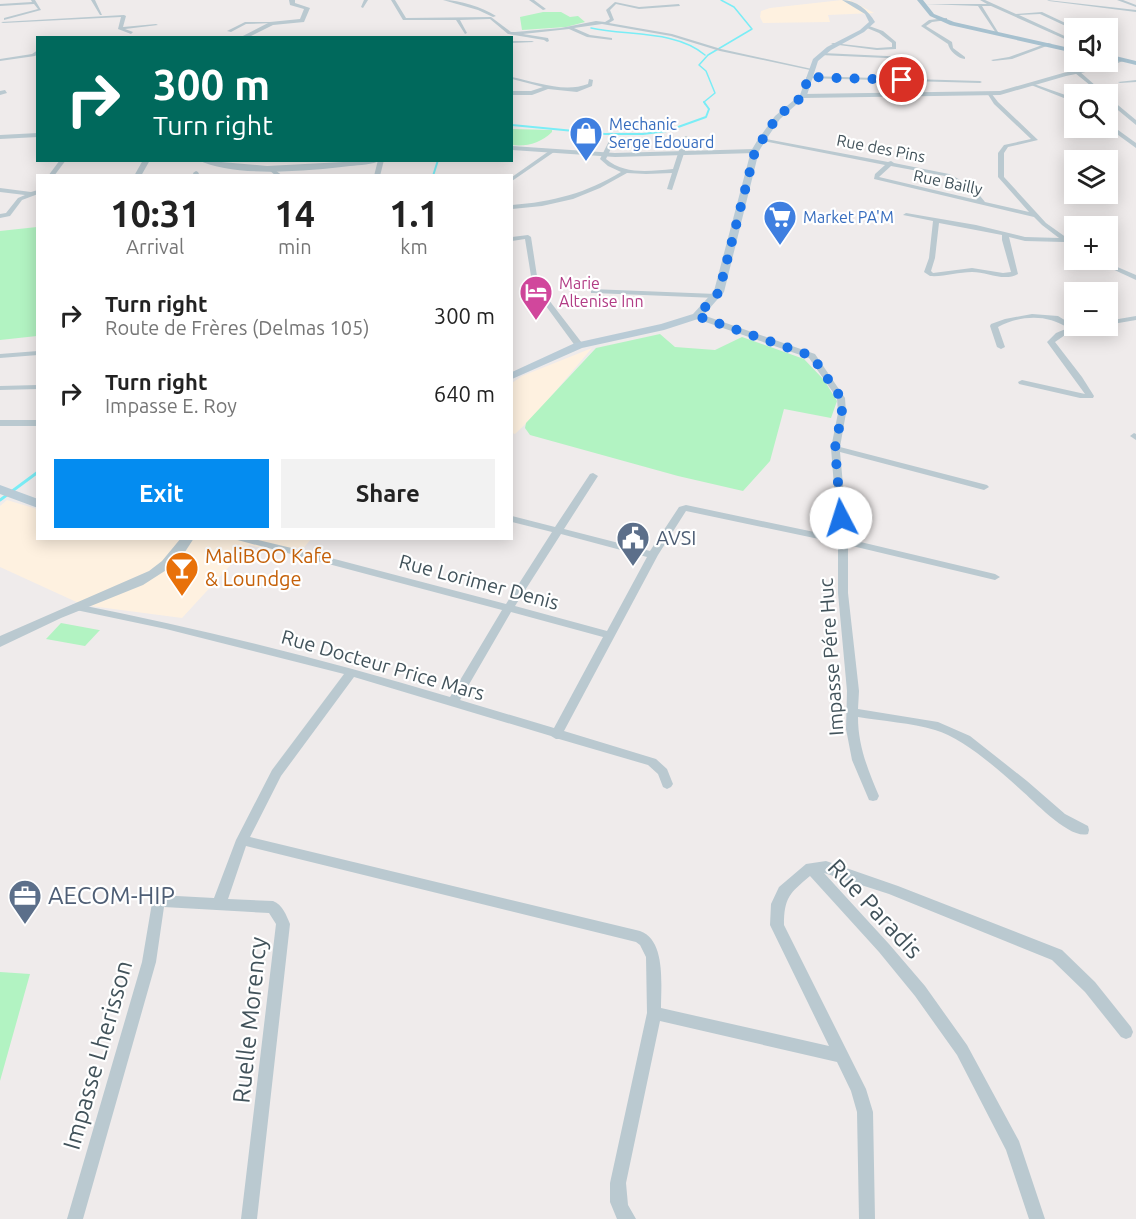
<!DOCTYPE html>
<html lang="en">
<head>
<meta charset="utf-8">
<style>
	:root { --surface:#fff; --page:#f2f2f2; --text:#222; --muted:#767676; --accent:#048cf0 }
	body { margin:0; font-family:Ubuntu,sans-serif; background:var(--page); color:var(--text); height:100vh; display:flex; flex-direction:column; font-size:22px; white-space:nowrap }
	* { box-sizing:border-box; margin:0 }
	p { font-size:20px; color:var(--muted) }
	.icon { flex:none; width:33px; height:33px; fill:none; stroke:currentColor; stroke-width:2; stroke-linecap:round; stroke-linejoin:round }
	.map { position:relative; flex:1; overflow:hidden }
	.drawer { position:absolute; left:36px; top:174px; width:477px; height:366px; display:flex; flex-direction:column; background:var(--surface); border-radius:0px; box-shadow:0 3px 15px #0003 }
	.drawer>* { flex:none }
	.top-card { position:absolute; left:36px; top:36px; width:477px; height:126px; border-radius:0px; box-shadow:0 3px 15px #0003; background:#00695c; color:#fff; overflow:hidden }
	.controls { position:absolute; left:1064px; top:18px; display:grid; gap:12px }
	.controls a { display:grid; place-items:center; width:54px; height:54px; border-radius:0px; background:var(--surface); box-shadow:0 3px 15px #0003; font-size:30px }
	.pin { position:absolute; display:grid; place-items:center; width:51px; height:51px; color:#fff; margin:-26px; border:3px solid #fff; border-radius:50%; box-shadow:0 2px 6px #0007 }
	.me { position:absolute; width:66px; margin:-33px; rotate:355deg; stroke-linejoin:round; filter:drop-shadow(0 0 4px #0008) }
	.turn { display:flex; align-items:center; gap:21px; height:126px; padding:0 18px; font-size:27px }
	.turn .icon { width:78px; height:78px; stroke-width:2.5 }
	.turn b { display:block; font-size:42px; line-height:51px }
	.eta { display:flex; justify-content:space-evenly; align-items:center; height:102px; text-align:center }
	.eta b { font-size:36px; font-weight:700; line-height:42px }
	.action { display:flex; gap:12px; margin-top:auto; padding:12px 18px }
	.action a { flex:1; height:69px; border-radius:0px; background:var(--accent); color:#fff; font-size:24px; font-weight:700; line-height:69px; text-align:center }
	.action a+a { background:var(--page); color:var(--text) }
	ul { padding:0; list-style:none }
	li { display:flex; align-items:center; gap:18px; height:78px; padding:0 18px }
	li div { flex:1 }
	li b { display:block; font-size:22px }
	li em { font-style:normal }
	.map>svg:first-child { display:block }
	.commercial { fill:#fef1e0 }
	.green { fill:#b2f3c2 }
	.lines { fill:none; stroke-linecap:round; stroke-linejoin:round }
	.stream-far2 { stroke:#7aedf6; stroke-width:1.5 }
	.stream-far1 { stroke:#7aedf6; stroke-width:2 }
	.stream { stroke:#7aedf6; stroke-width:3 }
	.minor { fill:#bac9d0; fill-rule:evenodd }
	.tertiary { fill:#bac9d0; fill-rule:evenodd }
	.secondary { fill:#b9cbd6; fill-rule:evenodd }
	.primary { fill:#a7c1cf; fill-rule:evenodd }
	.route { stroke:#1a73e8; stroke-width:10; stroke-dasharray:0 18 }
	.labels { text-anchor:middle; stroke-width:4.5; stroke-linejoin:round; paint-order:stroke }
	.far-shop-label { font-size:16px; fill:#366cbe; stroke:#fff; text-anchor:start }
	.far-street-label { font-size:16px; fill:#42535b; stroke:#fff }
	.far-hotel-label { font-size:16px; fill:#b23c85; stroke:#fff; text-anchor:start }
	.service-label { font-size:20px; fill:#4e5e75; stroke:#fff; text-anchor:start }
	.food-label { font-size:20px; fill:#c56008; stroke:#fff; text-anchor:start }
	.street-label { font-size:20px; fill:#42535b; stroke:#fff }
	.near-service-label { font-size:24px; fill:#4e5e75; stroke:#fff; text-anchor:start }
	.near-street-label { font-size:24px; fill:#42535b; stroke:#fff }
</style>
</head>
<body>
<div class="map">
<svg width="1136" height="1219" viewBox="0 0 1136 1219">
	<rect width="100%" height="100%" fill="#efebeb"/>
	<path class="commercial" d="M842 0H850L874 13 828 15 830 22 763 23 760 17 761 11 770 8Z
		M592 348 536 414 515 434 512 433V383L522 376Z
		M7 500 37 509 38 538 311 539 297 556 249 545 182 618 83 605 0 567V506Z"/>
	<path class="green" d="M543 12H561L570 17 578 16 585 22 566 27 522 30 520 17Z
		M512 129 552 130V132C541 143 526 147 512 145Z
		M37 227V336L0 340V231Z
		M660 334 675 347 715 350 742 337 804 359 824 380 837 401 831 418 784 409 770 461 743 491 678 476 530 435 525 428 526 423 596 348Z
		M61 623 99 630H100L85 646 46 639Z
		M0 972 30 974 0 1081Z"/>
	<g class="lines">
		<path class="stream-far2" d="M591 28C627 36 676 30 705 55
			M705 104 704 102 715 93 706 71 699 65 708 55 752 29 734 7 721 0"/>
		<path class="stream-far1" d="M512 125 605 134H643L667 131 706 117 709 109 704 102
			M433 176 438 160"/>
		<path class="stream" d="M0 500 38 472"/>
		<path class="minor" d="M31 0H35L41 10 4 20V18L38 9 34 4 0 6V4L32 2Z
			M91 0H95L102 15H100Z
			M364 0H368L363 8 361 7Z
			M391 0H395L406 18 491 17 511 32H515L561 28 596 21 605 22 610 19 606 10 615 2 639 7 679 4 680 6 639 9 616 4 610 10 614 20 609 23 672 34 721 49 812 69 810 70 720 51 671 36 602 24 574 28 590 35 612 38V40L587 37 569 29 523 34 548 38 549 41 547 42 544 40 508 34 490 19 460 20 467 33 465 34 456 20H403Z
			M443 0C460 0 482 7 496 16L493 17 478 10Z
			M529 0H534L546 9 543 10Z
			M980 0H985L1016 14 1042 12 1076 28 1072 29 1040 14 1019 15 1069 38 1067 40 991 6H982L998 32 996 33 978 6 926 4H987Z
			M1047 0 1136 10V12L1049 1Z
			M1117 0H1123L1136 5V7Z
			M124 15 126 16 123 27 156 24 158 25 125 29 133 32 131 34 118 29 121 17 3 23 1 22Z
			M947 18V20L932 22 926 26 952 42 953 48 965 57V59C958 59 949 50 948 44L921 26 929 20Z
			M245 22H272L274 23 246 24 231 32 227 31Z
			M869 26 883 31 896 42V49L877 50 831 44 833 43 877 48 892 47V43L879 33 867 28Z
			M46 36 85 37 87 38H44Z
			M512 41H532L534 42 512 43Z
			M1048 43 1052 44 1012 59 993 61 991 60 1009 57Z
			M38 50V54L35 56 0 61V59L32 54Z
			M822 53 908 57 910 58 908 59 820 55Z
			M1075 71H1079L1105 94H1101L1075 73Z
			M808 76 980 81 982 82 980 83 806 78Z
			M512 77C536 82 564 93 588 84L589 79 593 80 592 86 577 92 548 89 532 95H512V91H531L543 87 512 79Z
			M1136 80V82L1120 83 1118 82Z
			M1031 83 1074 98V102L1031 85Z
			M5 90 7 93 0 95V91Z
			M987 93H991L998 102 1038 140 1008 147 1004 153V177L1046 223 1074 243V248L1064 242 1025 241 1009 237 1018 274C1004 282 987 272 972 272 958 272 944 277 930 276L924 272 929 258 933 221 903 215 906 213 976 225 1025 237 1059 238 1042 225 1034 217 874 179 875 174 885 165 758 140 761 138 888 162 891 161 894 163 949 174 972 186 985 202 1029 212 998 177V153L1004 145 1031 139 994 104ZM891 166 945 176 968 188 977 200 879 177ZM939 223 1002 235V240L1011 272 1003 273 972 268 933 273 931 271 935 258Z
			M1107 96 1136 120V125L1107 101Z
			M1107 122 1136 143V148L1107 127Z
			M38 133V137L0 139V135Z
			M686 136 689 138 672 190 667 189 672 173 646 174 627 173 600 188 573 199 542 206 512 209V205C552 202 587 193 621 172L608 166 600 159 610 139 615 140 606 159C625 175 650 171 673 169L683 138Z
			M549 151 554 152 512 181V177Z
			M60 160H66L54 176H48Z
			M378 160H384L380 176H374Z
			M271 167 283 176H276L268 169Z
			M196 171 198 172 200 176H194L193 173Z
			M0 188 31 192 38 190V194L22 200 10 216 0 218V214L6 213 18 198 25 195 0 192Z
			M528 235 531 237 537 276 542 291 582 343V347H576L535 291 531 276 525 239 512 241V237Z
			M1093 260H1101L1136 275V280Z
			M591 289 716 294 720 296 716 298 594 293H591Z
			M694 314H700L815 354 845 398 846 413 840 447 987 485 989 487 984 490 840 452 848 539 995 574 1000 577 995 580 848 545V593L859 691 858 709 938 722 970 736 1027 781 1065 814 1088 826 1089 830 1088 834C1070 840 1034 801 1021 790 999 770 963 738 935 730 911 723 883 721 858 717 858 746 868 770 879 796L877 800 873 801 869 800 852 760 846 729 847 691 838 593V543L686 511 658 555 564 731 656 759 667 769 673 784 671 787 667 789 663 787 658 774 648 765 559 739H556L551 736 354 677 281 776 250 837 640 931C666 940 661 985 661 1008L829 1046 770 925 771 904 779 887 806 864 826 861 898 886 1062 950 1095 982 1131 1027 1133 1032 1131 1037 1126 1039 1121 1037 1085 992 1052 960 889 894 824 873 889 944 925 986 967 1045 1019 1141 1045 1219H1029L1006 1150 957 1055 915 996 879 952 810 876C790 893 784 897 784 925L866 1089 873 1112 875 1219H859L857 1112 851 1091 837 1062 660 1021 626 1183 628 1205 636 1219H617L610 1202V1183L647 1013 646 957 640 945 636 942 246 846 228 899 273 901C283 905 286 915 290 924L257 1219H241L276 924 269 913 164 907 156 962 83 1219H67L142 962 153 897 158 895 214 898 236 840 272 770 344 674 166 629 76 610 71 607 72 605 76 604C202 629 327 660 450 697L502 610 230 538H250L304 551 506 604 552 532 512 522V516L555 527 590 474 593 473 598 476 564 529 650 551 679 507 686 505 838 537 831 448 838 413 837 398 809 358 694 318ZM561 534 647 557 607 631 515 606ZM511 612 603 637 554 728 460 700Z
			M1032 314 1058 316 1076 327 1099 326 1096 328 1068 333 1055 342 1082 377 1094 396 1093 398H1080L1019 384 1018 382 1022 380 1085 394 1047 342 1056 333 1068 328C1047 314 1021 315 998 327L1005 347 1001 349 997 347 990 326 991 324 1005 319Z
			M1136 316V320L1107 325V321Z
			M38 351V355L0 358V354Z
			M38 385V389L0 390V386Z
			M0 420H38V426H0Z
			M1134 433 1136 434V440L1130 436Z"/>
		<path class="tertiary" d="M289 0H295V3L310 8 304 22 273 25 247 38H239L270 22 300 19 304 9 290 5Z
			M1121 58 1123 61 1105 68 1066 76 1000 95 803 98 800 96 803 94 1000 91 1063 73 1102 65Z
			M512 146 615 153 755 149 759 151 755 153 615 157 512 150Z
			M143 160H150L141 176H134Z
			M198 160 267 166 381 160C372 165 360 165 350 166 308 171 235 178 198 160Z
			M181 538H194L183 555 171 567 143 585 61 618 0 647V636L149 571 162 561Z"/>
		<path class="secondary" d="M842 0C856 0 868 10 875 22L864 32 831 50 818 61 807 95 780 119 765 141 759 151 724 292 701 318 664 330 582 348 512 379V372L575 343 661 324 693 314 714 291 751 151 757 141 775 116 800 95 813 59 827 47 860 30 869 22 865 14Z
			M0 485 38 499V508L0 494Z"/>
		<path class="primary" d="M917 0H923L934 14 954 22 1074 49V53L950 25 930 16Z
			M1107 54 1136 61V65L1107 58Z"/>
	</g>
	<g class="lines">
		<path class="route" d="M841 518 835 448 842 413 841 398 812 356 697 316 719 292 755 151 777 117 803 96 808 77 902 80"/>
	</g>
	<defs>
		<symbol id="shop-pin" viewBox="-11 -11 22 30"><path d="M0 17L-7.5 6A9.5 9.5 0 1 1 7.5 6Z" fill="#3f7fe0" stroke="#fff"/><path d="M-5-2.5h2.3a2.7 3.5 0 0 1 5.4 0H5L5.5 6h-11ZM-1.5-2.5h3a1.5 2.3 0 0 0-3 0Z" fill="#fff"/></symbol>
		<symbol id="supermarket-pin" viewBox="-11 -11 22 30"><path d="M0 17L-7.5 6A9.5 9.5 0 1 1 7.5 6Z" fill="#3f7fe0" stroke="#fff"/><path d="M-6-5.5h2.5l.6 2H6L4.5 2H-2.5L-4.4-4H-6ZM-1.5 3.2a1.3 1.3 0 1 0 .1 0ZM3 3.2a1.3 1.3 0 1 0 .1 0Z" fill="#fff"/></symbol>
		<symbol id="hotel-pin" viewBox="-11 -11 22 30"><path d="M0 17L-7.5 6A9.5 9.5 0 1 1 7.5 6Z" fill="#d1479c" stroke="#fff"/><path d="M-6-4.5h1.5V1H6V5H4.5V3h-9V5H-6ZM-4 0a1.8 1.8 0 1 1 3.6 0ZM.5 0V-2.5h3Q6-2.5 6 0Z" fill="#fff"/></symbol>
		<symbol id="civic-pin" viewBox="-11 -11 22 30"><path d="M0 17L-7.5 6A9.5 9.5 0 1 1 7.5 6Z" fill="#5c6f8a" stroke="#fff"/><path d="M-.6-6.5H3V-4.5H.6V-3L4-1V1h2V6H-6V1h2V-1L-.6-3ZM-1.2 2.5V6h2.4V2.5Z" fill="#fff"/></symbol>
		<symbol id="bar-pin" viewBox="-11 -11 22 30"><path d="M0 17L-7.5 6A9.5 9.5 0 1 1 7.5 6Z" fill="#e8710a" stroke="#fff"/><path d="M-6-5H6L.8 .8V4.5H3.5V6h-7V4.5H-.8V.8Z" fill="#fff"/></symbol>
		<symbol id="office-pin" viewBox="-11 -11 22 30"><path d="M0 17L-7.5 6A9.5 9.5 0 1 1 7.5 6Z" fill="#5c6f8a" stroke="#fff"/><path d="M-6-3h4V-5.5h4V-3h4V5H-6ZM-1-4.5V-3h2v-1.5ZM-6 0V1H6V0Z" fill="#fff"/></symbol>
	</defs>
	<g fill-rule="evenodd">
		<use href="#shop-pin" x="567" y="114" width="38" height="52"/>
		<use href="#supermarket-pin" x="761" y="198" width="38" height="52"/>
		<use href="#hotel-pin" x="517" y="273" width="38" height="52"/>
		<use href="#civic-pin" x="614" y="519" width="38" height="52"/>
		<use href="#bar-pin" x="163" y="549" width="38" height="52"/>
		<use href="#office-pin" x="6" y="877" width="38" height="52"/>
	</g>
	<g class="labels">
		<g class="far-shop-label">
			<text x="609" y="130">Mechanic<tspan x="609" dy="18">Serge Edouard</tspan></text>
			<text x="803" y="223">Market PA'M</text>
		</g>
		<g class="far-street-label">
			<text transform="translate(881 148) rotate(11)" y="6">Rue des Pins</text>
			<text transform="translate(948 182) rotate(12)" y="6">Rue Bailly</text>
		</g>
		<g class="far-hotel-label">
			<text x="559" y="289">Marie<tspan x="559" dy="18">Altenise Inn</tspan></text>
		</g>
		<g class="service-label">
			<text x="656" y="545">AVSI</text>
		</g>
		<g class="food-label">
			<text x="205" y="563">MaliBOO Kafe<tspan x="205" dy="23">&amp; Loundge</tspan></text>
		</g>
		<g class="street-label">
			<text transform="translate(479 582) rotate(15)" y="7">Rue Lorimer Denis</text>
			<text transform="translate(831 657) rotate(-94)" y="7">Impasse Pére Huc</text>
			<text transform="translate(383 665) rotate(16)" y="7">Rue Docteur Price Mars</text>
		</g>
		<g class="near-service-label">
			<text x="48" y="904">AECOM-HIP</text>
		</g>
		<g class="near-street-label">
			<text transform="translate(875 909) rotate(47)" y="8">Rue Paradis</text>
			<text transform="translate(250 1020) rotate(-84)" y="8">Ruelle Morency</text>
			<text transform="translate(98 1055) rotate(-74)" y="8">Impasse Lherisson</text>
		</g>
	</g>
</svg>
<div class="controls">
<a><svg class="icon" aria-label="sound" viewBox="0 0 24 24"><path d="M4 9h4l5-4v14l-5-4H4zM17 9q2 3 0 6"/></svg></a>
<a><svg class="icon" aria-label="search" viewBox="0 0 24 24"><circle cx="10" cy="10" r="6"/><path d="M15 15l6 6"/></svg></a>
<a><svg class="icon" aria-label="layers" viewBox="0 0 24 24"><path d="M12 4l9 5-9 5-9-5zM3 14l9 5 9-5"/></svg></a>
<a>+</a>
<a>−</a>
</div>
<div class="pin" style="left:902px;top:80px;background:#d93025"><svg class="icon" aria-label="arrive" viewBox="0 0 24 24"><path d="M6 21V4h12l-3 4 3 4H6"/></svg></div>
<svg class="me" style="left:841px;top:518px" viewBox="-20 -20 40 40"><circle r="19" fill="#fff"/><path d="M0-13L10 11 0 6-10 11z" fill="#1a73e8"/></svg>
<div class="top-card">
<div class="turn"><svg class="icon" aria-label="right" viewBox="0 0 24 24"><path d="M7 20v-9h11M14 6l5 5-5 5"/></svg><div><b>300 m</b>Turn right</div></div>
</div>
<section class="drawer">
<div class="eta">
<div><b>10:31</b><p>Arrival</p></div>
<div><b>14</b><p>min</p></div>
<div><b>1.1</b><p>km</p></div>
</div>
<ul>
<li><svg class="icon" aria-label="right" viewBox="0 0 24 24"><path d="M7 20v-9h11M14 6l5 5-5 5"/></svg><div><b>Turn right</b><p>Route de Frères (Delmas 105)</p></div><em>300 m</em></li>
<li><svg class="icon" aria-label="right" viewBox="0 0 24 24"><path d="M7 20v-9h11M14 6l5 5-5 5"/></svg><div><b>Turn right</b><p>Impasse E. Roy</p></div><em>640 m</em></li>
</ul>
<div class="action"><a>Exit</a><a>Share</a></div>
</section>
</div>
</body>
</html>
